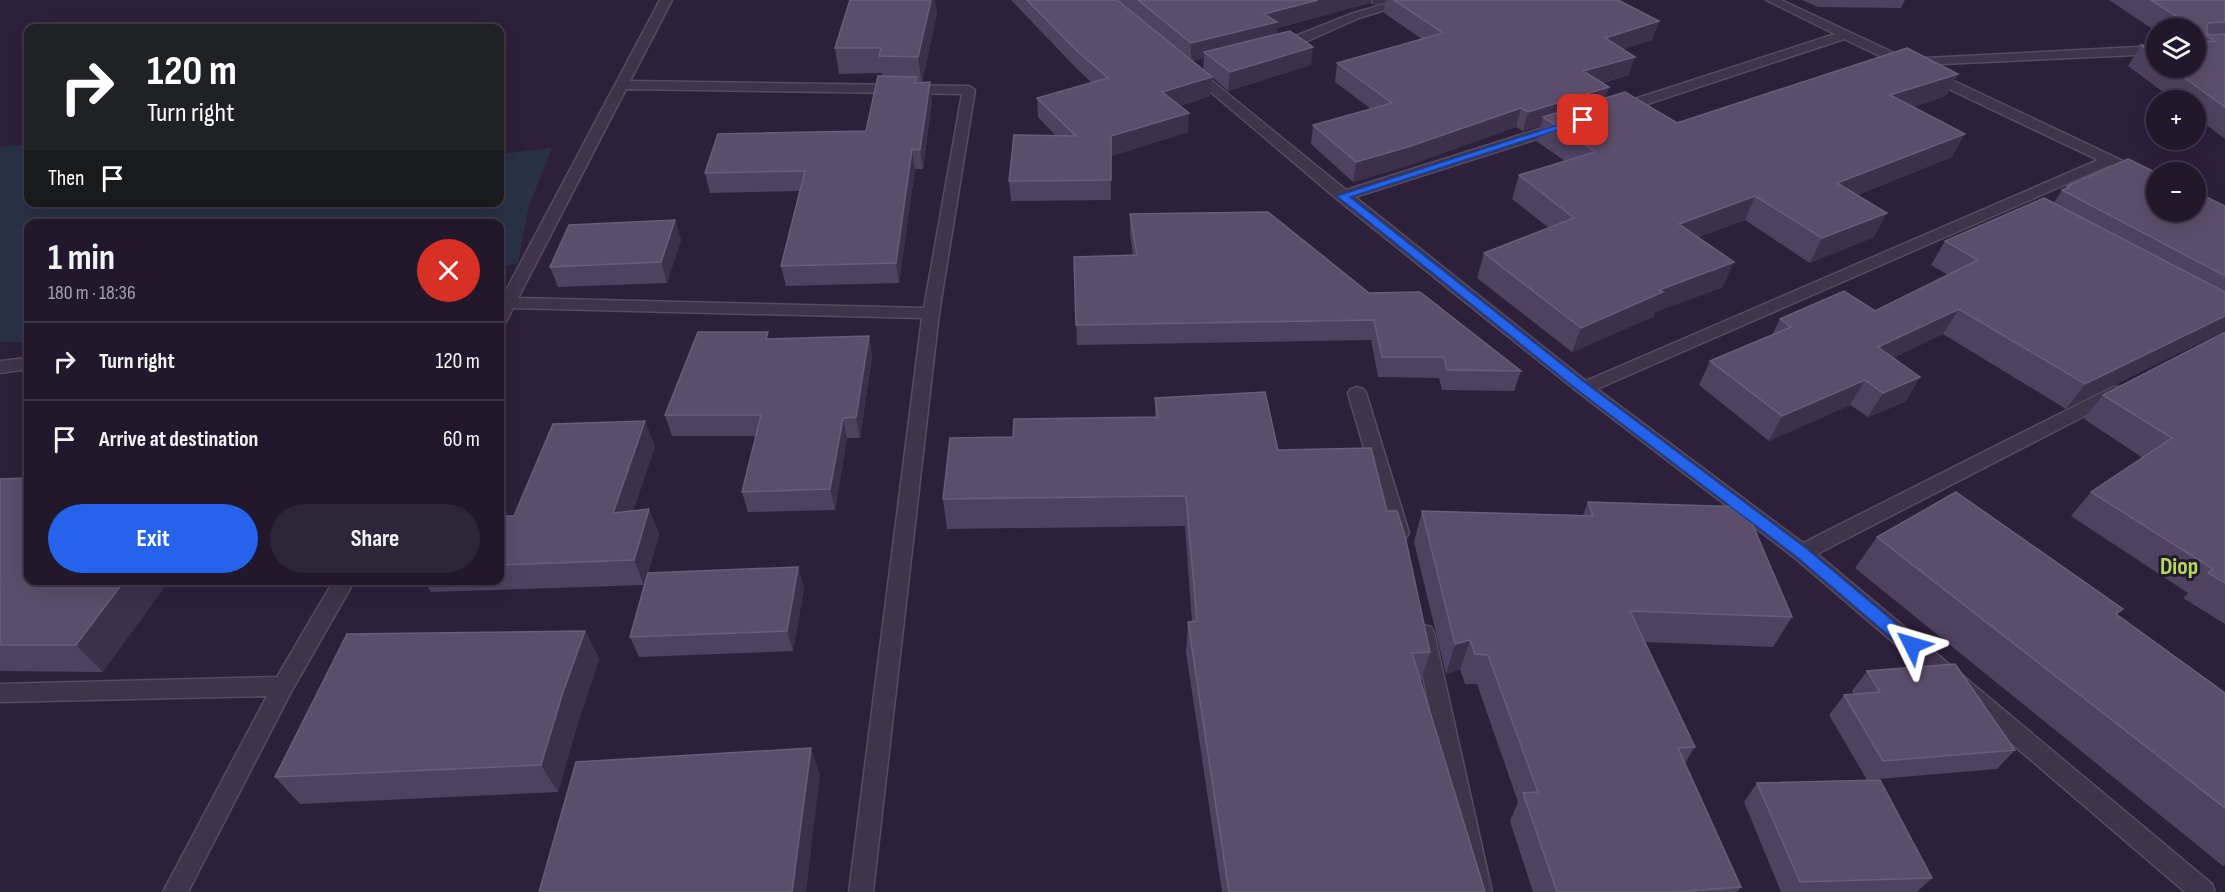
<!DOCTYPE html>
<html lang="en">
<head>
<meta charset="utf-8">
<style>
	:root { --surface:#21182c; --page:#2d2538; --text:#f1f3f6; --muted:#a2a0a9; --line:#3e3748; --accent:#2563eb }
	body { margin:0; font-family:"Sofia Sans Condensed",sans-serif; background:var(--page); color:var(--text); height:100vh; display:flex; flex-direction:column; font-size:22px; white-space:nowrap }
	* { box-sizing:border-box; margin:0 }
	p { font-size:20px; color:var(--muted) }
	.icon { flex:none; width:33px; height:33px; fill:none; stroke:currentColor; stroke-width:2; stroke-linecap:round; stroke-linejoin:round }
	.map { position:relative; flex:1; overflow:hidden }
	.sheet { position:absolute; left:24px; top:219px; width:480px; height:366px; display:flex; flex-direction:column; background:var(--surface); border-radius:12px; box-shadow:0 6px 24px #0002,0 0 0 2px var(--line) }
	.sheet>* { flex:none }
	.top-card { position:absolute; left:24px; top:24px; width:480px; height:183px; border-radius:12px; box-shadow:0 6px 24px #0002,0 0 0 2px var(--line); background:#202124; color:#fff; overflow:hidden }
	.controls { position:absolute; left:2146px; top:18px; display:grid; gap:12px }
	.controls a { display:grid; place-items:center; width:60px; height:60px; border-radius:50%; background:var(--surface); box-shadow:0 6px 24px #0002,0 0 0 2px var(--line); font-size:30px }
	.pin { position:absolute; display:grid; place-items:center; width:51px; height:51px; color:#fff; margin:-26px; border-radius:12px; box-shadow:0 3px 9px #0006 }
	.me { position:absolute; width:66px; margin:-33px; rotate:310deg; stroke-linejoin:round; filter:drop-shadow(0 0 4px #0008) }
	.turn { display:flex; align-items:center; gap:21px; height:126px; padding:0 24px; font-size:27px }
	.turn .icon { width:78px; height:78px; stroke-width:2.5 }
	.turn b { display:block; font-size:42px; line-height:51px }
	.then { display:flex; align-items:center; height:57px; padding:0 24px; background:#0003; gap:12px; font-size:22px }
	.round { display:grid; place-items:center; flex:none; width:63px; height:63px; border-radius:32px; background:var(--page) }
	.headline { display:flex; align-items:center; justify-content:space-between; height:102px; padding:0 24px }
	h1 { font-size:36px; font-weight:700; line-height:45px }
	.action { display:flex; gap:12px; margin-top:auto; padding:12px 24px }
	.action a { flex:1; height:69px; border-radius:36px; background:var(--accent); color:#fff; font-size:24px; font-weight:700; line-height:69px; text-align:center }
	.action a+a { background:var(--page); color:var(--text) }
	ul { padding:0; list-style:none }
	li { display:flex; align-items:center; gap:18px; height:78px; padding:0 24px; border-top:2px solid var(--line) }
	li div { flex:1 }
	li b { display:block; font-size:22px }
	li em { font-style:normal }
	.map>svg:first-child { display:block }
	.green { fill:#2a3147 }
	.lines { fill:none; stroke-linecap:round; stroke-linejoin:round }
	.minor-casing { stroke:#564c63; stroke-width:3 }
	.minor { fill:#3e344b; fill-rule:evenodd }
	.wall { fill:#4f4261; fill-rule:evenodd }
	.shaded-wall { fill:#3c304d }
	.building { fill:#5b4e6c; stroke:#6a5d7a; stroke-width:1.5 }
	.route { fill:#2563eb; stroke:#184099; stroke-width:1.5 }
	.labels { text-anchor:middle; stroke-width:6; stroke-linejoin:round; paint-order:stroke }
	.neighbourhood-label { font-size:24px; font-weight:bold; fill:#b3db57; stroke:#241930 }
</style>
</head>
<body>
<div class="map">
<svg width="2225" height="892" viewBox="0 0 2225 892">
	<rect width="100%" height="100%" fill="#2c203b"/>
	<path class="green" d="M28 144V202H500V154L552 148 529 206 518 263 500 267V224H28V342H0V147Z"/>
	<g class="lines">
		<defs>
			<path id="minor" d="M660 0H672L630 81 969 86 975 90 939 313 873 892H849L922 318 513 308 506 322 500 323V298H502ZM626 89 962 94 924 308 518 298Z
				M1398 0H1417L1359 18 1303 43 1279 49 1273 45 1351 14Z
				M1766 0H1781L1907 59 2157 46V54L1920 65 2157 177V186L2110 165 1597 389 1803 543 2113 387H2125L2128 391 2125 395 1817 554 2212 884 2215 892H2185L1795 558 1578 392 1449 289 1337 199 1186 71 1192 67 1196 68 1346 190 1555 124H1565L1567 127 1565 130 1355 197 1586 381 2098 160 1844 39 1623 112H1613L1611 109 1613 106 1835 34Z
				M28 358V369L0 373V361Z
				M1357 387 1363 389 1366 393 1409 533 1406 538 1399 540 1392 538 1389 533 1348 393 1351 389Z
				M334 580H355L291 692 188 892H163L267 696 0 702V684L277 677Z
				M1424 625 1431 627 1434 633 1492 892H1468L1414 633 1417 627Z"/>
		</defs>
		<use href="#minor" class="minor-casing"/>
		<use href="#minor" class="minor"/>
	</g>
	<path class="wall" d="M1011 0H1618L1659 21 1652 40 1623 49 1629 75 1602 83 1609 87 1605 98 1677 123 1958 74 1946 96 1913 107 1952 157 1857 195 1874 237 1810 263 1745 220 1698 237 1723 287 1655 312 1653 317 1572 352 1477 278 1484 253 1549 228 1512 199 1519 175 1565 161 1536 141 1541 126 1523 131 1516 127 1404 167 1353 182 1311 144 1313 125 1371 109 1335 82 1337 63 1422 39 1384 13 1385 2 1373 5 1370 3 1277 28 1276 34 1311 65 1228 91 1212 77 1210 96 1180 106 1188 132 1111 156V200L1011 201 1009 181 1056 136 1038 117 1037 98 1092 83 1076 68ZM1204 58 1203 70 1192 61 1201 59Z
		M1802 0H1905L1901 8 1818 7Z
		M2109 0H2225V139L2196 117V100H2174L2128 66 2141 45H2157V68H2196V28H2157V32Z
		M937 13 922 83 932 101 923 169H915L899 283 786 286 781 266 800 191 710 193 705 173 866 131 882 76V73L839 74 835 48Z
		M2067 186 2225 206V330L2066 409 1943 334 1893 358 1920 377 1905 402 1868 417 1850 405 1769 441 1699 385 1710 361 1772 335 1780 319 1875 311 1948 275 1931 265 1945 241 2054 203 2062 190 2065 189Z
		M1130 214 1369 293 1521 371 1514 391 1442 390 1439 378 1378 377 1371 340 1077 345 1074 257 1133 255 1130 234Z
		M675 220 681 240 667 283 558 287 550 267Z
		M2225 332V624L2183 598 2188 593 2071 516 2091 492 2143 458 2084 419 2103 395Z
		M869 336 872 357 860 438H847L835 510 748 512 742 492 756 436H672L665 415 770 339Z
		M1155 398 1278 450 1387 511 1430 652 1421 681H1420L1485 892H1222L1186 652 1188 622H1192L1185 526 947 529 943 499 1013 437 1155 417Z
		M655 446 633 511 649 509 659 534 648 573 798 567 804 588 793 651 639 657 630 637 644 585 431 592 423 580H500V516H514Z
		M0 479 103 672 0 671Z
		M1588 502 1792 617 1773 647 1645 642 1695 747 1685 763 1741 887 1737 892H1533L1510 821 1518 802 1477 684H1465L1460 669 1446 674 1414 542 1422 511 1583 515Z
		M1877 537 2118 615 2225 693V865L2223 866 1855 568Z
		M585 631 599 659 579 719 558 792 300 804 275 777Z
		M1867 671 2015 750 1997 769 1867 780 1829 715 1844 695 1854 694 1852 691Z
		M1757 783 1932 878 1917 892H1781L1744 802Z"/>
	<path class="shaded-wall" d="M931 0H935L937 13 922 83 918 57Z
		M1318 0H1371L1370 3 1277 28 1276 41 1204 52V58L1191 62V43L1264 14Z
		M1373 0H1386L1385 2 1373 5Z
		M1659 21 1652 40 1600 57 1605 38Z
		M1313 47 1311 65 1228 91 1230 72Z
		M1635 57 1629 75 1577 89 1583 71Z
		M1958 74 1946 96 1879 119 1890 95Z
		M1212 77 1210 96 1162 111V92Z
		M930 82 932 101 923 169 920 150Z
		M1609 87 1603 106 1543 117 1541 126 1523 131 1528 112Z
		M1521 108 1516 127 1404 167 1353 182 1356 162Z
		M1189 113 1188 132 1111 156V136Z
		M1965 134 1952 157 1825 207 1837 183Z
		M912 149 915 169 899 283 896 263Z
		M1755 196 1745 220 1669 248 1679 224Z
		M1887 213 1874 237 1810 263 1822 238Z
		M675 220 681 240 667 283 661 262Z
		M1734 262 1723 287 1655 312 1653 317 1572 352 1581 328 1659 290Z
		M1959 309 1943 334 1863 372 1878 347Z
		M2225 316V330L2066 409 2085 384Z
		M869 336 872 357 860 438 856 417Z
		M1920 377 1905 402 1868 417 1883 393Z
		M1865 380 1850 405 1769 441 1782 416Z
		M843 418 847 438 835 510 830 489Z
		M645 421 655 446 624 538 613 513Z
		M649 509 659 534 644 585 634 560Z
		M798 567 804 588 793 651 787 631Z
		M125 580H170L103 672 76 645Z
		M585 631 599 659 579 719 558 792 541 765 563 692Z
		M1470 640 1460 669 1446 674 1455 644Z
		M811 748 820 775 806 892H792Z"/>
	<path class="building" d="M850 0H931L918 57 879 56 881 48H835Z
		M1027 0H1117L1212 77 1162 92 1189 113 1111 136V180L1009 181 1014 135 1076 136 1037 98 1108 78 1076 50Z
		M1138 0H1318L1264 14 1277 22 1191 43Z
		M1394 0H1618L1659 21 1605 38 1635 57 1583 71 1609 87 1528 112 1521 108 1408 147 1356 162 1313 125 1392 103 1337 63 1443 33Z
		M2151 0H2225V22L2209 23 2207 25V33L2210 35 2225 34V107L2171 68H2196V42L2215 41Z
		M1290 31 1313 47 1230 72 1204 52Z
		M2141 45H2157V57Z
		M1907 48 1958 74 1890 95 1965 134 1837 183 1887 213 1822 238 1755 196 1679 224 1734 262 1659 290 1663 292 1581 328 1484 253 1574 218 1519 175 1595 152 1543 117 1625 92 1677 123Z
		M878 76 917 77 915 83 930 82 920 150 912 149 896 263 781 266 805 171 705 173 718 134 866 131Z
		M2128 159 2157 173V212H2196V192L2225 206V276L2062 190 2069 187 2067 186Z
		M2044 198 2225 292V316L2085 384 1959 309 1878 347 1920 377 1883 393 1865 380 1782 416 1710 361 1791 327 1780 319 1844 291 1875 311 1978 260 1945 241Z
		M1268 212 1369 293 1420 292 1521 371 1447 370 1444 357H1382L1374 320 1076 325 1074 257 1137 255 1130 214Z
		M675 220 661 262 550 267 569 225Z
		M698 332H768L766 339 869 336 856 417 843 418 830 489 742 492 761 415H665Z
		M2225 332V583L2208 573 2213 569 2091 492 2172 438 2103 395Z
		M1265 392 1278 450 1371 448 1387 511H1397L1405 536 1430 652 1412 653 1485 892H1229L1188 622 1197 621 1186 496 943 499 950 438 1013 437 1014 419 1158 417 1155 398Z
		M645 421 613 513 649 509 634 560 500 565V516H514L553 424Z
		M28 478V580H125L76 645H0V479Z
		M1956 492 2123 609 2116 614 2225 693V808L1877 537Z
		M1588 502 1745 507 1792 617 1630 611 1695 747 1678 748 1741 887 1677 892H1557L1523 793 1538 792 1488 655 1475 654 1470 640 1455 644 1422 511 1593 516Z
		M798 567 787 631 630 637 648 573Z
		M585 631 563 692 541 765 275 777 347 634Z
		M1955 664 2015 750 1883 761 1844 695 1880 692 1867 671Z
		M811 748 792 892H539L576 762Z
		M1880 780 1932 878 1800 882 1757 783Z"/>
	<path class="route" d="M1580 118 1588 120 1350 197 1588 385 1807 549 1917 641 1920 645 1917 650 1912 652 1906 650 1797 557 1579 391 1337 196Z"/>
	<g class="labels">
		<g class="neighbourhood-label">
			<text x="2179" y="574">Diop</text>
		</g>
	</g>
</svg>
<div class="controls">
<a><svg class="icon" aria-label="layers" viewBox="0 0 24 24"><path d="M12 4l9 5-9 5-9-5zM3 14l9 5 9-5"/></svg></a>
<a>+</a>
<a>−</a>
</div>
<div class="pin" style="left:1583px;top:120px;background:#d93025"><svg class="icon" aria-label="arrive" viewBox="0 0 24 24"><path d="M6 21V4h12l-3 4 3 4H6"/></svg></div>
<svg class="me" style="left:1912px;top:645px" viewBox="-20 -20 40 40"><path d="M0-17L14 15 0 8-14 15z" fill="#2563eb" stroke="#fff" stroke-width="4"/></svg>
<div class="top-card">
<div class="turn"><svg class="icon" aria-label="right" viewBox="0 0 24 24"><path d="M7 20v-9h11M14 6l5 5-5 5"/></svg><div><b>120 m</b>Turn right</div></div>
<div class="then">Then<svg class="icon" aria-label="arrive" viewBox="0 0 24 24"><path d="M6 21V4h12l-3 4 3 4H6"/></svg></div>
</div>
<section class="sheet">
<div class="headline"><div><h1>1 min</h1><p>180 m · 18:36</p></div><a class="round" style="background:#d93025;color:#fff"><svg class="icon" aria-label="close" viewBox="0 0 24 24"><path d="M6 6l12 12M18 6L6 18"/></svg></a></div>
<ul>
<li><svg class="icon" aria-label="right" viewBox="0 0 24 24"><path d="M7 20v-9h11M14 6l5 5-5 5"/></svg><div><b>Turn right</b></div><em>120 m</em></li>
<li><svg class="icon" aria-label="arrive" viewBox="0 0 24 24"><path d="M6 21V4h12l-3 4 3 4H6"/></svg><div><b>Arrive at destination</b></div><em>60 m</em></li>
</ul>
<div class="action"><a>Exit</a><a>Share</a></div>
</section>
</div>
</body>
</html>
